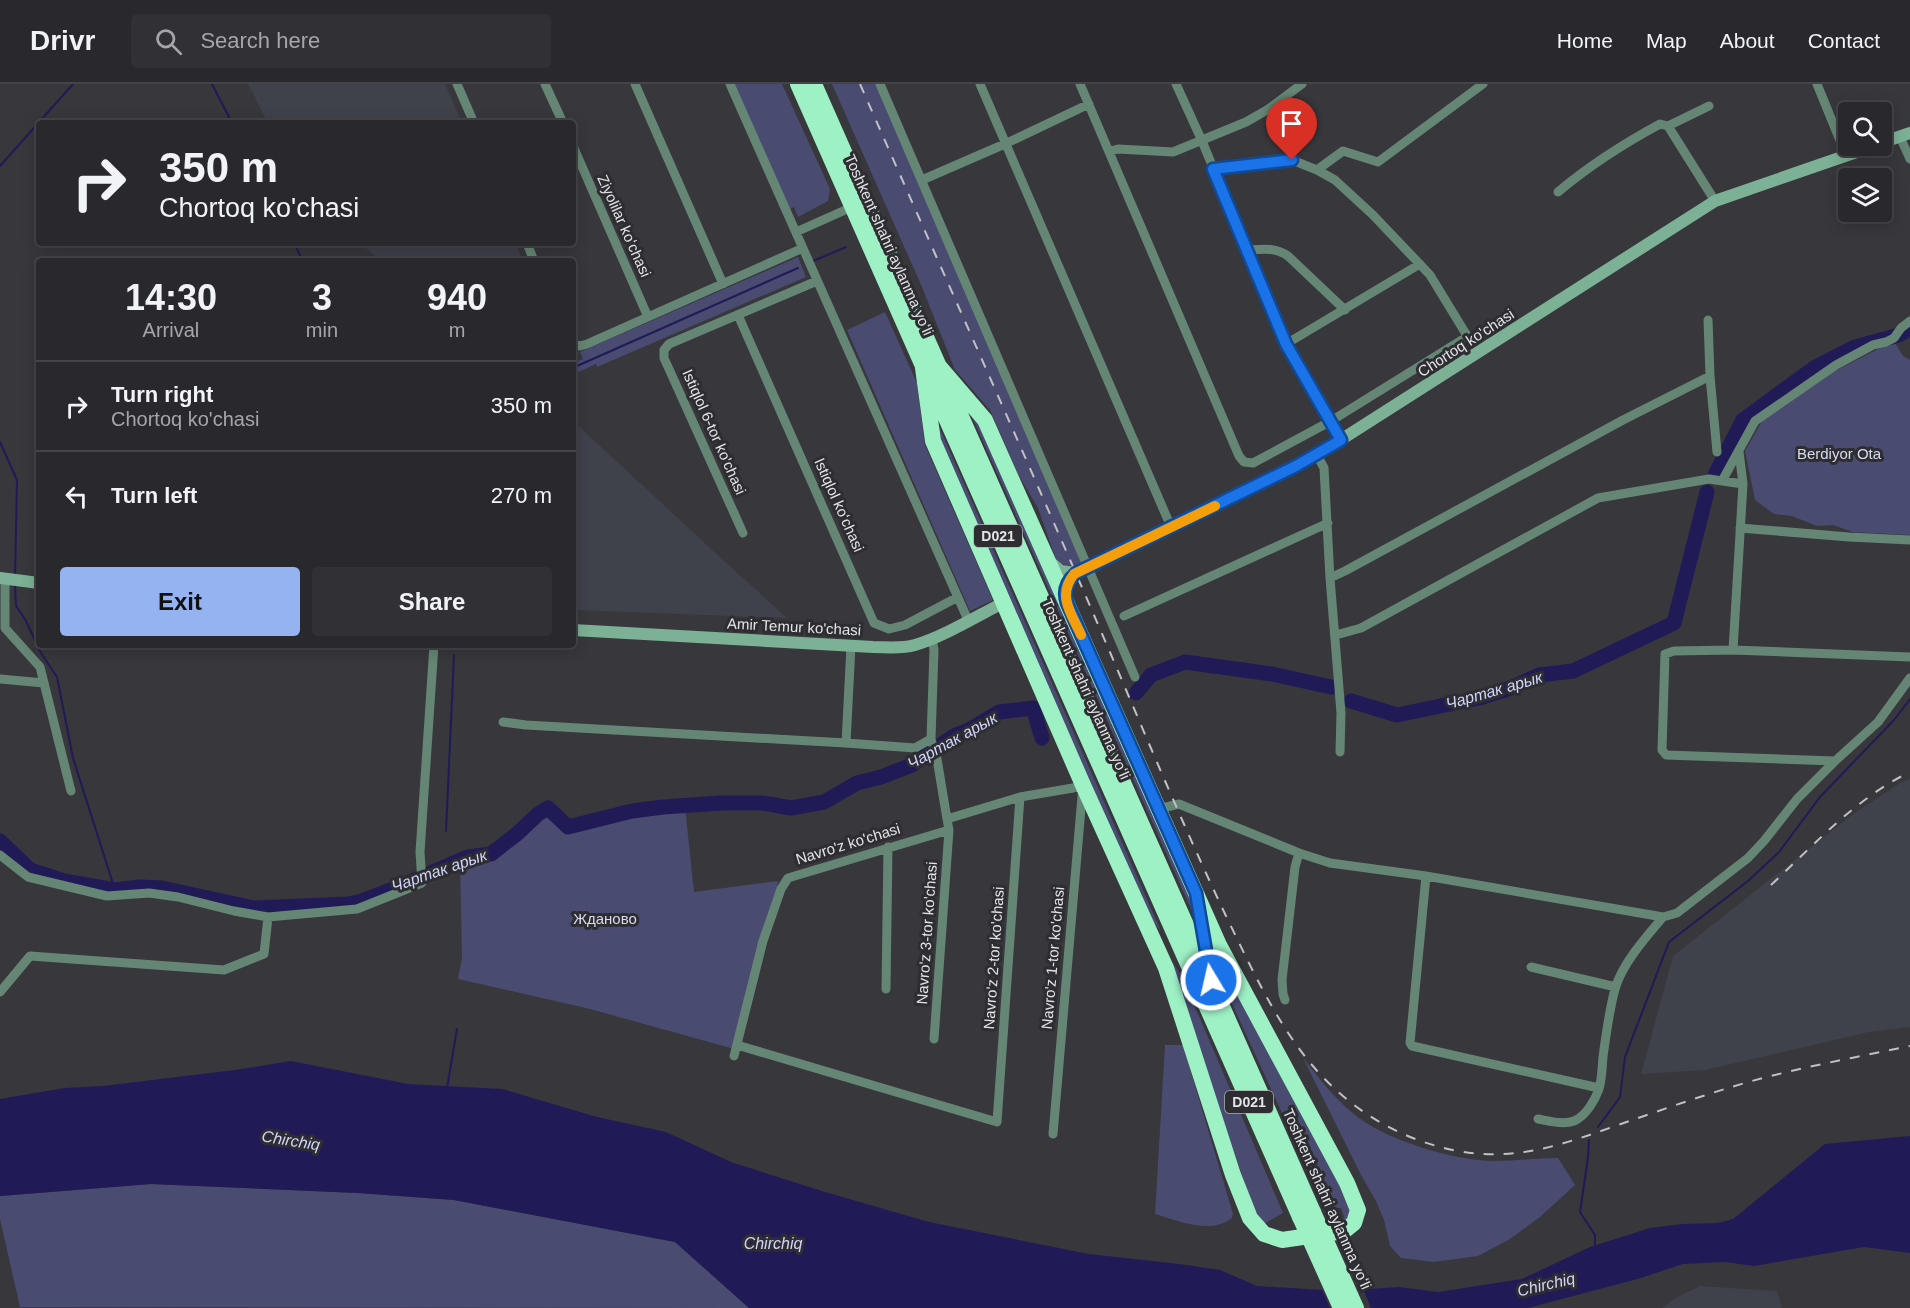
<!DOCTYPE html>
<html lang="en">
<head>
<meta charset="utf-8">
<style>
	:root { --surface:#29292d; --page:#313135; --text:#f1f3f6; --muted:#a5a6aa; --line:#454549; --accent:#95b2f1 }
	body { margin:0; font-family:Arial,sans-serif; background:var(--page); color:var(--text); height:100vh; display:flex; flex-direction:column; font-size:22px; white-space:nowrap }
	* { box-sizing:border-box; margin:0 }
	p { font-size:20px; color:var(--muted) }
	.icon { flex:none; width:33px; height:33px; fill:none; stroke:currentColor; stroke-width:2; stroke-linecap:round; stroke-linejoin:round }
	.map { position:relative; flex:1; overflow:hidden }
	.sheet { position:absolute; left:36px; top:174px; width:540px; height:390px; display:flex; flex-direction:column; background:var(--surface); border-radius:6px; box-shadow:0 3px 15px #0003,0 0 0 2px var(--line) }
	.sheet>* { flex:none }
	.top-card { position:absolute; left:36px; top:36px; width:540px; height:126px; border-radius:6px; box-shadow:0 3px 15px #0003,0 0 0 2px var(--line); background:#29292d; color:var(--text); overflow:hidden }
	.fabs { position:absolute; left:1838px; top:18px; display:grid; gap:12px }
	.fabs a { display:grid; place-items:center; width:54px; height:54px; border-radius:6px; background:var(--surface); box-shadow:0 3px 15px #0003,0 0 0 2px var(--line); font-size:30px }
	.pin { position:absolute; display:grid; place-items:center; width:51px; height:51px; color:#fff; margin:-62px -26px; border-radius:50% 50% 50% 0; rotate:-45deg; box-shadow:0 0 6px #0007 }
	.pin .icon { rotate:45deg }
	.me { position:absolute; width:66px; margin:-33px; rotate:351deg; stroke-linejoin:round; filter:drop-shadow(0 0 4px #0008) }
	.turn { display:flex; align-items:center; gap:21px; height:126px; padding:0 24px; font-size:27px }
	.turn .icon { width:78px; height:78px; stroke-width:2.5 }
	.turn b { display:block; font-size:42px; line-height:51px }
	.eta { display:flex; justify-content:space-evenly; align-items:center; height:102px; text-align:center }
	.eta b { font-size:36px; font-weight:600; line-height:42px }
	.primary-button { display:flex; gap:12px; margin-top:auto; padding:12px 24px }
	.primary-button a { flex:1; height:69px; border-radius:6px; background:var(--accent); color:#111; font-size:24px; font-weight:600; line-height:69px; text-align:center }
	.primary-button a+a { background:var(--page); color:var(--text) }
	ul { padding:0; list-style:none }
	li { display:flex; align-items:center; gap:18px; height:90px; padding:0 24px; border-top:2px solid var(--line) }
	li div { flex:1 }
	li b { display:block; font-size:22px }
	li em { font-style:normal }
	header { display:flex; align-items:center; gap:36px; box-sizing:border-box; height:84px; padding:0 30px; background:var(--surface); border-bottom:2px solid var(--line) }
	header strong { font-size:28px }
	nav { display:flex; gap:33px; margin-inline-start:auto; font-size:21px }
	.search { width:420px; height:54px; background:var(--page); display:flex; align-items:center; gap:15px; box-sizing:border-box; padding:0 21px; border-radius:6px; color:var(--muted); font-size:22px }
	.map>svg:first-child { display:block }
	.built { fill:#3f414b }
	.green { fill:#494b71 }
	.water { fill:#201b57 }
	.pier { fill:#37373c }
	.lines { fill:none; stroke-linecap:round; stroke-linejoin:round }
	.stream { stroke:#201b57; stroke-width:2 }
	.river { stroke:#201b57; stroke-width:15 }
	.street { stroke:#658674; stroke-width:9 }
	.secondary { stroke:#7cb195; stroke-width:12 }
	.highway { stroke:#9df1c5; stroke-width:16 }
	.rail { stroke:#c1c1c5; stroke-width:2; stroke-dasharray:10 10; stroke-linecap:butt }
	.highway-bridge { stroke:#9df1c5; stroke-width:16 }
	.route-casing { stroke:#114b97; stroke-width:15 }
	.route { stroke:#1a73e8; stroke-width:10 }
	.slow { stroke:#f59e0b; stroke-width:10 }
	.labels { text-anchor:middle; stroke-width:6; stroke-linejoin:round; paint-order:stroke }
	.shield { fill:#2d2d32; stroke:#adadb1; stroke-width:1.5 }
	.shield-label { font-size:14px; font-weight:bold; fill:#e4e4e7 }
	.street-label { font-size:15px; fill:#e4e4e7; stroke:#2d2d32 }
	.park-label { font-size:15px; fill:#d8daee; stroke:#2d2d32 }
	.water-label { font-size:16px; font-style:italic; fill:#d1d5fb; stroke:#2d2d32 }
</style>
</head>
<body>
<header>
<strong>Drivr</strong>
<div class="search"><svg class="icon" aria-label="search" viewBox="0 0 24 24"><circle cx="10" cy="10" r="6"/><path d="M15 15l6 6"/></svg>Search here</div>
<nav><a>Home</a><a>Map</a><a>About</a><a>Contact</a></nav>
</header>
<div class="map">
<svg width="1910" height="1224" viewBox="0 0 1910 1224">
	<rect width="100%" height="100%" fill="#37373c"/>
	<path class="built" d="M248 0H445L462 39H268Z
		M360 159H515L523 177H381Z
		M573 337 721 474 787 534 573 526Z
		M1910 695V943L1869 948 1706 986 1641 990 1673 872 1853 730 1900 699Z
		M1700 1202 1777 1207 1782 1224H1662L1677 1213Z"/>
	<path class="green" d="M734 0H782L830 105 828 117 798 133 794 123 790 125Z
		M832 0H876L919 97 1083 478C1071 483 1063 484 1055 473L1038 424 1019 392 990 326 955 286 922 203Z
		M798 173 806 193 597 283 596 280 574 290 573 279 583 275 580 268Z
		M885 228 917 299 925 361 993 516 970 527 847 246Z
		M1894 257 1903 272 1910 276V451L1853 448 1833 441 1817 442 1792 432 1774 430 1755 416 1745 367 1762 337 1835 287Z
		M968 324 983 339 1194 819 1195 834Z
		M938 340 1161 847 1147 831 938 355Z
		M685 723 694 808 778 797 777 807 734 965 590 925 458 895 462 874 460 782 476 776 496 775 543 731 550 730 568 748Z
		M1210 853 1352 1123 1351 1132 1339 1142 1344 1133 1341 1124 1326 1125 1212 876Z
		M1166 871 1181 890 1283 1129 1264 1140 1253 1123Z
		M1165 961H1183L1233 1130 1232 1134C1211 1151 1178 1137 1155 1130Z
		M1303 974C1320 995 1337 1018 1359 1034 1390 1057 1456 1077 1494 1077 1515 1077 1537 1074 1558 1074L1575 1101 1540 1133 1510 1155 1478 1172 1434 1178 1401 1174 1390 1162 1384 1136 1376 1117 1361 1091Z
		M151 1100 358 1109 454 1116 675 1158 749 1224 20 1223 0 1135V1112Z"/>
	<path class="water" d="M291 977 408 1000 502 1005 597 1033 666 1048 731 1078 825 1108 929 1138 1089 1170 1179 1180 1220 1186 1257 1202 1339 1207 1399 1203 1438 1208 1522 1195 1590 1163 1650 1144 1682 1140 1718 1139 1733 1135 1825 1060 1910 1052V1169L1864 1163 1754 1182 1725 1178 1683 1180 1641 1194 1528 1224H749L675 1158 454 1116 358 1109 151 1100 0 1112V1015L65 1004 103 1002 235 986Z"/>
	<path class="pier" d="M1362 1202 1371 1224H1330L1321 1203Z"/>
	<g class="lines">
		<path class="stream" d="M212 0 232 39
			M0 82 73 0
			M294 159 303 177
			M813 177 846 163
			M577 282 798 184
			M0 358 17 396 15 493
			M15 501 16 522 25 535 41 569 57 593 73 674 115 806
			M446 747 454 571
			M447 1004 457 945
			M1598 1043 1620 1013 1625 973 1669 858 1748 797 1779 768 1820 713 1894 636 1910 615
			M1589 1056 1588 1074 1580 1128 1595 1151V1161"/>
		<path class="river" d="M1715 391 1743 336 1814 284 1855 263 1899 251 1910 244
			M1136 609 1151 591 1185 578 1272 590 1331 603
			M1351 617 1397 631 1479 614 1508 605 1539 591 1573 587 1674 539 1707 408
			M0 757 30 786 64 797 115 806 140 803 162 804 254 824 348 820 359 818 401 802 468 773 491 770 518 749 538 730 548 724 568 743 632 727 663 723 721 719H763L791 724 824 718 857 699 881 693 912 681 954 652 971 645 999 628 1033 624 1042 654"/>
		<path class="street" d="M457 0 474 39
			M545 0 563 39
			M635 0 723 200
			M730 0 968 536
			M880 0 1135 593
			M980 0 1171 443
			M1080 0 1239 372 1244 378 1253 379 1331 337 1465 254 1466 250 1430 191 1373 131 1335 96 1317 86 1292 76 1213 85
			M1176 0 1202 57 1286 260 1341 356
			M1817 0 1846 71
			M1668 42 1715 117
			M1900 53 1910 75
			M573 62 648 233
			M1110 67 1118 65 1173 68 1246 38 1267 26 1302 0
			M1317 86 1343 67 1378 78 1483 0
			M922 96 1007 59 1089 20
			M1558 108C1590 81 1623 60 1660 40L1668 42 1709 22
			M796 148 852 123
			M527 159 534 177
			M1247 166C1263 165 1275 163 1288 172L1345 226
			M738 231 874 539 889 545 905 541 958 513
			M1708 236 1710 292 1717 368
			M573 260 580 262 587 260 803 164
			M1286 260 1420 180
			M1739 368 1743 400
			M1317 371 1324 384 1330 494 1341 629 1340 668
			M1722 397 1755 337 1836 281 1873 261 1886 258 1894 254 1901 244 1910 237
			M1740 444 1849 453 1910 456
			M743 449 664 274V266L669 260 817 197
			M1330 494 1345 487 1623 336 1710 292
			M5 495V544L40 583 71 707
			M1124 532 1328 439
			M1336 551 1361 544 1598 414 1709 395 1743 400 1733 566
			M932 554 934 566 931 655 937 675 947 735
			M0 595 44 599
			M503 638 526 641 846 659 915 664 931 655
			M846 659 851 562
			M1835 677 1666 671 1662 666 1665 570 1674 567 1733 566 1910 573
			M1158 725 1179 720 1299 769 1330 779 1426 792 1663 833 1677 829 1748 774 1764 757 1797 715 1835 677 1878 638 1910 594
			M0 771 28 793 107 812 149 809 178 813 234 827 268 833 357 825 422 799 420 768 434 561
			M1426 792 1410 959 1412 962 1599 1004
			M1531 883 1616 903
			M886 905 888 763
			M0 908 30 872 224 886 264 870 268 833
			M1285 916 1283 910 1282 896 1295 783 1299 769
			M934 955 949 746
			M737 961 997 1038 1020 713
			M734 972 763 857 781 805 788 794 949 746 947 735 1020 713 1073 704 1083 701 1053 1050
			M1538 1035C1550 1037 1563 1041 1574 1037 1586 1032 1595 1016 1599 1005 1602 995 1602 983 1603 973 1606 951 1609 927 1615 905 1622 880 1646 853 1663 833"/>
		<path class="secondary" d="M1881 59 1910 49
			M1049 477 1061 487 1076 489 1067 501 1066 515
			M1076 489 1317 371 1715 117 1874 62
			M0 494 39 499
			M573 546 873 563C886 563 901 565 915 561 943 553 977 532 1003 519"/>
		<path class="highway" d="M798 0 1300 1133
			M814 0 1313 1128
			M923 284 933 357 1083 701 1166 884 1233 1091 1250 1134 1264 1150 1282 1156 1344 1147 1354 1139 1358 1126 1347 1099 1219 861 985 336 937 280"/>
		<path class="rail" d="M860 0C947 198 1036 395 1121 594 1155 674 1189 754 1226 832 1251 883 1275 937 1312 981 1350 1026 1400 1056 1458 1067 1516 1078 1564 1060 1618 1041 1653 1029 1689 1016 1725 1005 1785 986 1848 975 1910 962
			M1771 801C1815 760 1856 714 1910 688"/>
		<path class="highway-bridge" d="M1313 1128 1356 1224
			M1300 1133 1341 1224"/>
	</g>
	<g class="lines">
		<defs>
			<path id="route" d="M1211 896 1196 809 1067 519C1063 507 1067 497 1076 489L1296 382 1341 356 1286 260 1213 85 1292 76"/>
		</defs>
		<use href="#route" class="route-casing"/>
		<use href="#route" class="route"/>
		<path class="slow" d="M1081 551C1071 529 1057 512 1074 490L1215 422"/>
	</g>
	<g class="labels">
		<g class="shield">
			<rect x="974" y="441" width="48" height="22" rx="4.5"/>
			<rect x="1225" y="1007" width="48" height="22" rx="4.5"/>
		</g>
		<g class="shield-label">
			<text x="998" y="457">D021</text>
			<text x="1249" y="1023">D021</text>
		</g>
		<g class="street-label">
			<text transform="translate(624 142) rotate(66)" y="5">Ziyolilar koʻchasi</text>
			<text transform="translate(889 161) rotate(66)" y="5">Toshkent shahri aylanma yoʻli</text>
			<text transform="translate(1466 259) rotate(-33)" y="5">Chortoq ko'chasi</text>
			<text transform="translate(714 348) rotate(66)" y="5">Istiqlol 6-tor ko'chasi</text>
			<text transform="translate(839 421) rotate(66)" y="5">Istiqlol koʻchasi</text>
			<text transform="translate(794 543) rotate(3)" y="5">Amir Temur ko'chasi</text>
			<text transform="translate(1086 605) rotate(66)" y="5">Toshkent shahri aylanma yoʻli</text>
			<text transform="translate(848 760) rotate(-17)" y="5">Navro'z ko'chasi</text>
			<text transform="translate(927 849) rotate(-86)" y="5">Navro'z 3-tor ko'chasi</text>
			<text transform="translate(994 874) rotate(-86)" y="5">Navro'z 2-tor ko'chasi</text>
			<text transform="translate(1053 874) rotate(-85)" y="5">Navro'z 1-tor ko'chasi</text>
			<text transform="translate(1327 1115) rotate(66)" y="5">Toshkent shahri aylanma yoʻli</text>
		</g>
		<g class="park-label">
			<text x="1839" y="375">Berdiyor Ota</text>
			<text x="605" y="840">Жданово</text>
		</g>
		<g class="water-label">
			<text transform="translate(1494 606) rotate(-16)" y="6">Чартак арык</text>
			<text transform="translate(952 656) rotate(-29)" y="6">Чартак арык</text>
			<text transform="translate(439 786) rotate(-19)" y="6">Чартак арык</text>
			<text transform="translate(291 1056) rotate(9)" y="6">Chirchiq</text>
			<text x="773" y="1165">Chirchiq</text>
			<text transform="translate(1546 1200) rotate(-13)" y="6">Chirchiq</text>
		</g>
	</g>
</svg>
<div class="fabs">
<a><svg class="icon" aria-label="search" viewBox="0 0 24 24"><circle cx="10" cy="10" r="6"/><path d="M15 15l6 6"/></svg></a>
<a><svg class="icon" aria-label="layers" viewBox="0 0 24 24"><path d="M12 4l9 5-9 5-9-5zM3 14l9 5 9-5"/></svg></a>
</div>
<div class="pin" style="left:1292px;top:76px;background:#d93025"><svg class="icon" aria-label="arrive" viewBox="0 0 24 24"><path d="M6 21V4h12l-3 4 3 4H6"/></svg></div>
<svg class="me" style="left:1211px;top:896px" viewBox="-20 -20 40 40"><circle r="17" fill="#1a73e8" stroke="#fff" stroke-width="3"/><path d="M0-11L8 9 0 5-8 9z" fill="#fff"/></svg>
<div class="top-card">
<div class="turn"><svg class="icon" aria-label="right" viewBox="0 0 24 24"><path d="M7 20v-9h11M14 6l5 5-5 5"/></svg><div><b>350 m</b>Chortoq ko'chasi</div></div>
</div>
<section class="sheet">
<div class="eta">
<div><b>14:30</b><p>Arrival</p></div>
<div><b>3</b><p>min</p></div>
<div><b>940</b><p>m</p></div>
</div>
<ul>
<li><svg class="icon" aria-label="right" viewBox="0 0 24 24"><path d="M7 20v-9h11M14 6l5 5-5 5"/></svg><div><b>Turn right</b><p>Chortoq ko'chasi</p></div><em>350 m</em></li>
<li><svg class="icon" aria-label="left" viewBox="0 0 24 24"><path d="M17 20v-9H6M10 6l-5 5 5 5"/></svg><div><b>Turn left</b></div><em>270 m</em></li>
</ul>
<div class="primary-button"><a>Exit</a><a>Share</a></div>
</section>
</div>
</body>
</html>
